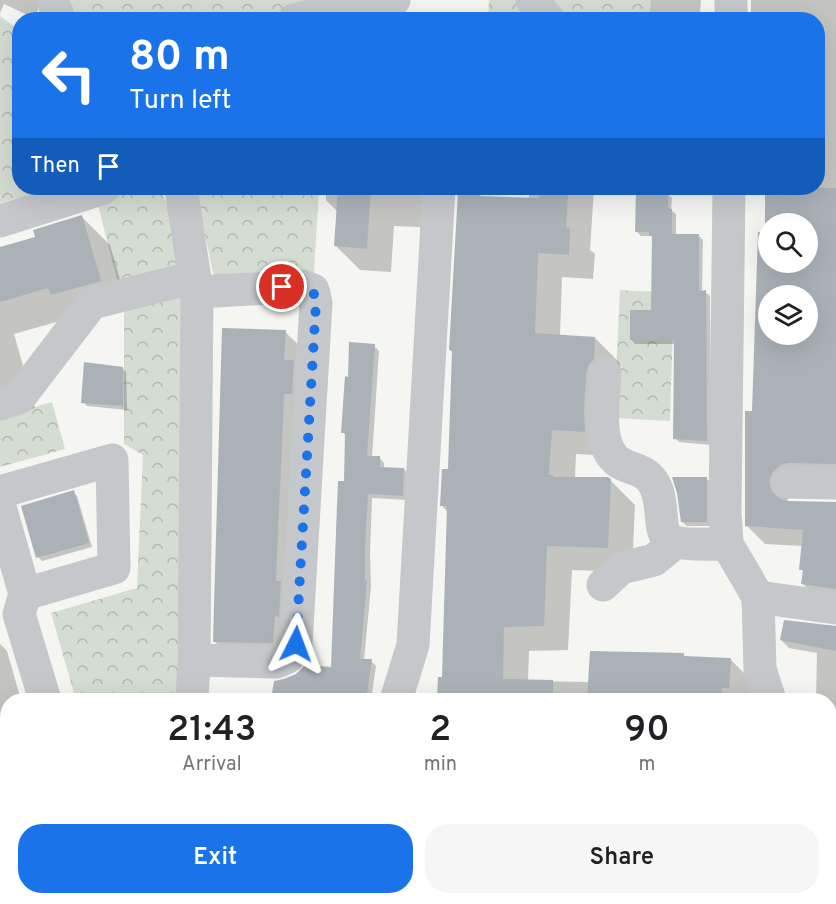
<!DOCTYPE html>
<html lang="en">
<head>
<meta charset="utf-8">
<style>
	:root { --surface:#fff; --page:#f6f6f6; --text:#202124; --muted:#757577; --accent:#1a73e8 }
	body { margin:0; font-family:Overpass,sans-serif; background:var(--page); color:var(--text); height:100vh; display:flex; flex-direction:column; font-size:22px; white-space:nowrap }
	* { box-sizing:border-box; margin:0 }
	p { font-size:20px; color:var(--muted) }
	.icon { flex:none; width:33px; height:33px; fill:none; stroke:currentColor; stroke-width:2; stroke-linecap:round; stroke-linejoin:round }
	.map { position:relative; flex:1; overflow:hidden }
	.side { position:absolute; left:0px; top:693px; width:837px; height:212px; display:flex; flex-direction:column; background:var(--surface); border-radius:24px 24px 0 0; box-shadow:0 6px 24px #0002 }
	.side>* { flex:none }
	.guide { position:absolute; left:12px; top:12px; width:813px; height:183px; border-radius:24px; box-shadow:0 6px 24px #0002; background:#1a73e8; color:#fff; overflow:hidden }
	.buttons { position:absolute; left:758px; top:213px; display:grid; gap:12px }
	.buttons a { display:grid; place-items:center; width:60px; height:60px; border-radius:50%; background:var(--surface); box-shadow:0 6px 24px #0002; font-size:30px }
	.pin { position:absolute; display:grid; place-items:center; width:51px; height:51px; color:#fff; margin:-26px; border:3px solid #fff; border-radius:50%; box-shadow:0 2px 6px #0007 }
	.me { position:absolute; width:66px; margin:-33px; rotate:3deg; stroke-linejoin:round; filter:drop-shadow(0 0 4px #0008) }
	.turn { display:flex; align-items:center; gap:21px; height:126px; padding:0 18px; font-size:27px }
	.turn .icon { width:78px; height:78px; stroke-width:2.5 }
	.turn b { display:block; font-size:42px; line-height:51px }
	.then { display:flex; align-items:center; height:57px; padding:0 18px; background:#0003; gap:12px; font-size:22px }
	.eta { display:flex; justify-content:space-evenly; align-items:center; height:102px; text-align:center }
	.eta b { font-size:36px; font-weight:600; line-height:42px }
	.button { display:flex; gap:12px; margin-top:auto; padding:12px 18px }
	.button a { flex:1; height:69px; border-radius:24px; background:var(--accent); color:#fff; font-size:24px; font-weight:600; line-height:69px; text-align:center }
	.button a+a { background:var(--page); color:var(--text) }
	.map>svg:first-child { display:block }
	.forest { fill:url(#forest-crowns) }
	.garden { fill:url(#garden-furrows) }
	.shadow { fill:#0003; fill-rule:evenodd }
	.building { fill:#aab2b8; fill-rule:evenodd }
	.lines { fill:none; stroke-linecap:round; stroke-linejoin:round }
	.minor { stroke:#c5c8cb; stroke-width:33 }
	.route { stroke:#1a73e8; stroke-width:10; stroke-dasharray:0 18 }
</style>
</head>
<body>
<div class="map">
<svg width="836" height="904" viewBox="0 0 836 904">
	<defs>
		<pattern id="forest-crowns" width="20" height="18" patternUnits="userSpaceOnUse" patternTransform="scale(1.5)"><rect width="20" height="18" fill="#d5ddd2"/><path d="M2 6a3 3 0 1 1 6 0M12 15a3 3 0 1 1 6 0" fill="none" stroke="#b0b8b0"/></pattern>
		<pattern id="garden-furrows" width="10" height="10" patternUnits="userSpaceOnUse" patternTransform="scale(1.5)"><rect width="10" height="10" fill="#d5ddd2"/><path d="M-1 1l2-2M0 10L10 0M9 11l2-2" fill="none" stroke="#b0b8b0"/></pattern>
	</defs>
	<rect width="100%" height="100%" fill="#f5f5f1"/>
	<path class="forest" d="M70 0H332L243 20 75 19Z
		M489 0H651V19L488 20Z
		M0 16 19 30 20 188H54L0 203Z
		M137 188H153L162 193 174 218 183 318 177 700H76L51 613 137 588 143 455 124 444V307L97 201Z
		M195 188H319L314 274 214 277Z
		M620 290 674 293 670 421 614 418Z
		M52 402 65 449 0 467V417Z
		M7 816V877L0 848V819Z
		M10 897H105L103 904H11Z"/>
	<path class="garden" d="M0 848 7 877 8 897H10L11 904H0Z"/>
	<path class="shadow" d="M0 0H43L34 18 4 4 0 13Z
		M651 0H701L700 11 709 20H650Z
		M751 0H836V482L790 492 787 502 836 503V605L821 602 803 584 804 572 801 569 803 546 765 544 746 525 766 234 767 188H818V20H751ZM768 224H807V262H768ZM768 296H807V334H768Z
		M326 188H447L443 228 394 226 391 272 360 270 336 246 338 212 326 200Z
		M529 188H594L590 250 595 254 593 279 562 277 560 336 595 338 620 363 619 384 609 456 576 454 575 478 610 480 635 505 632 572 572 570 568 650 529 651 528 681 590 682 684 655 686 658 730 659 755 684 754 700H438L439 678H443L448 512 441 505 450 471 454 353 450 350 479 194 482 197 529 199Z
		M668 194 672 198 671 210 676 214V236H699L703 240 702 292H705L710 296 711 445 679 442 675 438V344H635L631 339 652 311 654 239 651 236H641L636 231Z
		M81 216 110 245 129 310 74 317 14 334 35 408 0 418V248L37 238Z
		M285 332 312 358 300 669 241 668 214 641Z
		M374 346 379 351 372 458H380L384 463V468L404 469 408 474 407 500 372 498 370 554 371 587 364 660 371 661 376 666 371 700H334L335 689 315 700H275L273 699 333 669 345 483 346 436 343 432 349 379Z
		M122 368 126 372 127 410 87 406 83 402Z
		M706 478 710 482V526H687L682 522Z
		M73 492 77 496 92 547 42 561 38 557Z
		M836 628V742H830V700H816L817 653 789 648 781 640Z
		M0 644 7 651 21 700H8V789L0 792Z
		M830 827H836V904H808L809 897H830Z
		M106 897H166L164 904H106Z
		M208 897H239V904H207Z
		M302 897H700L698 904H296Z"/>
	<path class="building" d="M338 188H371L367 249 334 246Z
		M765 188H836V464L788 463 780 465 772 473 769 482 772 492 779 498 788 501 836 502V589L801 584 803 570H799L803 530 745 526V411H752L758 232H765ZM768 224H807V262H768ZM768 296H807V334H768Z
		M636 191 668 192V208L672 209V234H699V291L706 290 707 441 673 439 674 340H630V310H651L652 236H649V232H635Z
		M458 192 480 193V196L539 198 540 194 568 195 566 227 570 228 569 255 538 253 535 333 595 337 594 359 589 364 586 373 584 410 585 432 552 430 549 475H553V477H608L611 479 608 548 547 546 544 626 504 627 503 679 553 680V700H437L438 677H442L447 506H440L442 469H448L452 351 449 350Z
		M82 215 101 281 51 295 48 288 0 302V247L35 237 33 230Z
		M222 328 286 330 284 360H294L292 394H284L276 581H281L279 617 275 616 273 643 213 642Z
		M349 342 375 344 367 456H380V467L404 468 403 496 368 494 365 549V580L367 581 360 659H372L366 700H271L274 681 284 679 296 674 305 665 331 667 337 505 338 481H344L345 433H341L345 376 348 377Z
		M84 362 123 367V406L81 403Z
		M672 477H707V522H681L677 493Z
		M74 490 89 543 36 558 21 506Z
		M784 620 836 626V651L780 640Z
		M590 651 684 653V656L731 658 729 688H722V700H587Z"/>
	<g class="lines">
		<path class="minor" d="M53 0 59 20
			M532 0 549 20
			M294 20 334 10 394 0
			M731 20V0
			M181 188 197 292 194 660 192 700
			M729 188 725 512 727 544 758 597 760 669 770 700
			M0 221 104 188
			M605 374C604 399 594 450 622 464 634 470 645 470 653 482 659 491 660 502 661 513 662 521 662 533 668 539 678 546 714 544 727 544
			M0 404 19 398 92 303 195 277
			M788 482 836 483
			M0 492 112 460 114 568 25 594
			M0 507 25 594 19 614 45 700
			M603 585 621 568 654 560 676 542
			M758 597 836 608
			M194 660 277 662 288 657 296 644 316 303 313 290 303 286 197 292
			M396 700 413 645 439 188
			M830 780H836
			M0 799 8 797
			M179 904V897
			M259 904 265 897
			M713 904V897"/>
	</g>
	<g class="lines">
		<path class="route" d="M282 287 303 286 313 290 316 303 296 644"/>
	</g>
</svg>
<div class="buttons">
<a><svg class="icon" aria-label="search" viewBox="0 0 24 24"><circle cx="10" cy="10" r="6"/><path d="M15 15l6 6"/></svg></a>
<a><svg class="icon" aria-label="layers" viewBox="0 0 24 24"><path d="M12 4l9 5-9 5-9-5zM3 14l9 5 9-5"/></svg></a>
</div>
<div class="pin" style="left:282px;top:287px;background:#d93025"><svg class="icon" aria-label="arrive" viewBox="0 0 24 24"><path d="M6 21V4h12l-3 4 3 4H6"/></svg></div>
<svg class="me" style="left:296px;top:644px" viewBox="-20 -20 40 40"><path d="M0-17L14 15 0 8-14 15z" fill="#1a73e8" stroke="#fff" stroke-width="4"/></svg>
<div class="guide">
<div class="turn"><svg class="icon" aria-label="left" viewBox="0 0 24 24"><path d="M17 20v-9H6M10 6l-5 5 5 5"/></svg><div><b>80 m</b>Turn left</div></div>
<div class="then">Then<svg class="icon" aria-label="arrive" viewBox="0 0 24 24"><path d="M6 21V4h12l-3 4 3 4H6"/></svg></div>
</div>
<section class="side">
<div class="eta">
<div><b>21:43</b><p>Arrival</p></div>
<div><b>2</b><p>min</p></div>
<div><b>90</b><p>m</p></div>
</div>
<div class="button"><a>Exit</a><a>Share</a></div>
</section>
</div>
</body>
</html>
